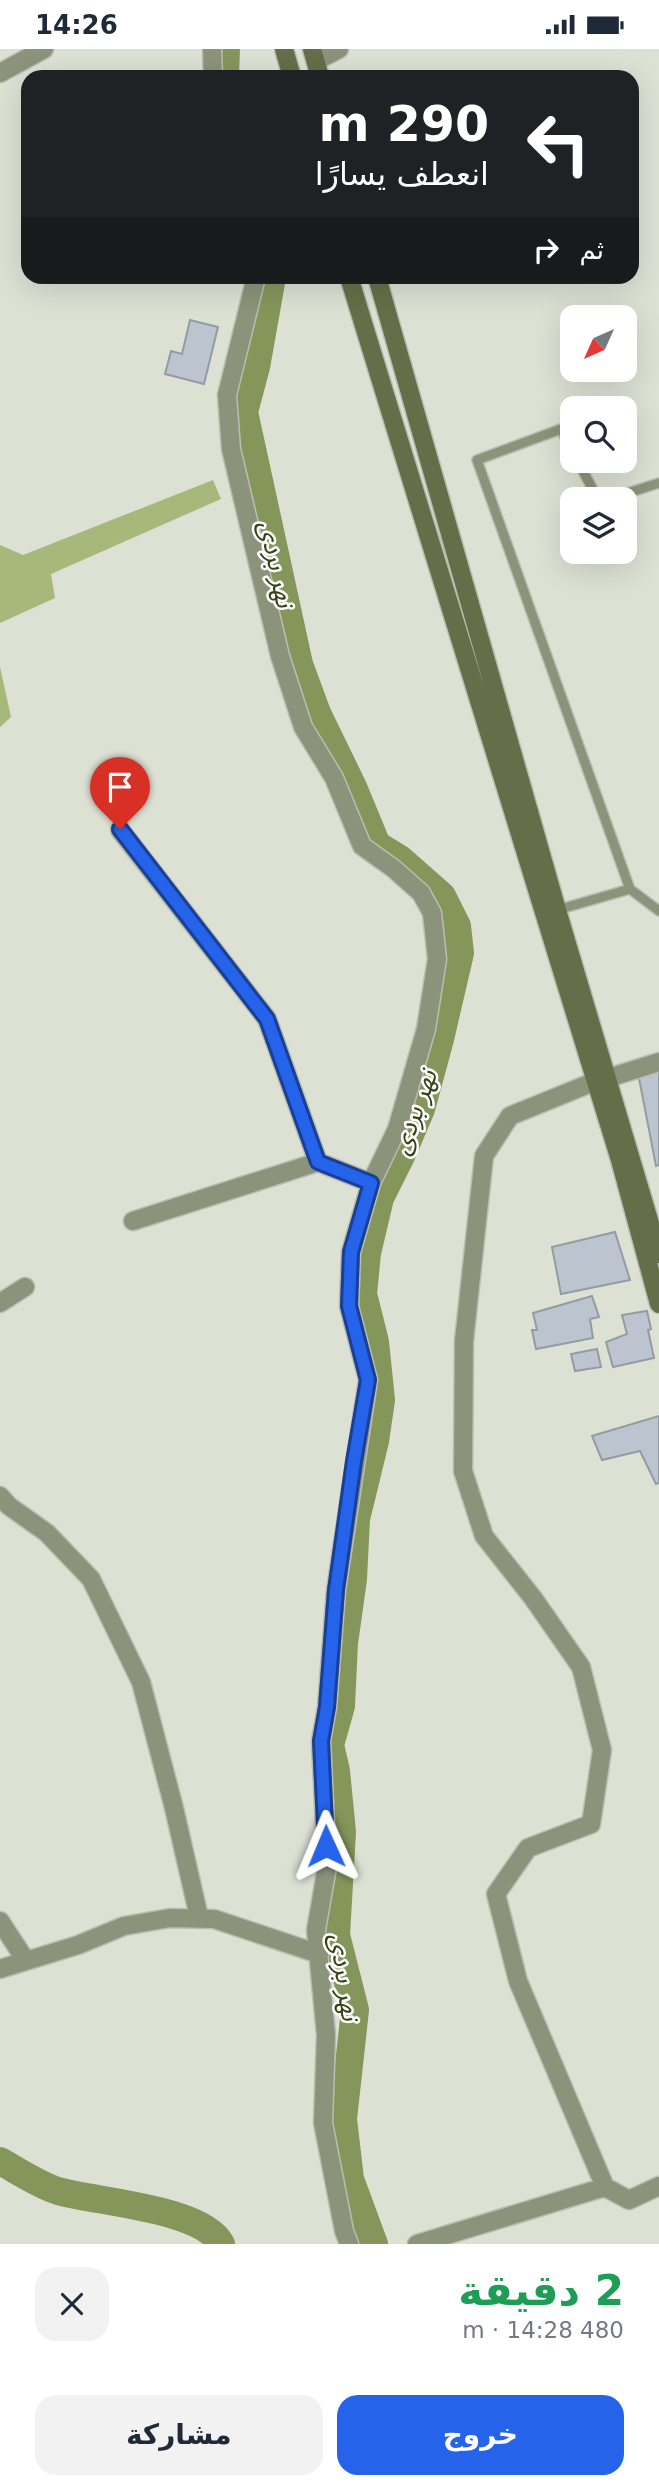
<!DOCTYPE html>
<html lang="ar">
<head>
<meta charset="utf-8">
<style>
	:root { --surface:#fff; --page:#f2f2f3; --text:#1f2937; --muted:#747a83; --accent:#2563eb }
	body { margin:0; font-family:"DejaVu Sans","Noto Sans Arabic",sans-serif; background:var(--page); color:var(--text); direction:rtl; height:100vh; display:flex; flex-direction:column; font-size:26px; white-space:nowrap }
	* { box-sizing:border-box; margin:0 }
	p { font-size:23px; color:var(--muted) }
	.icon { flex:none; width:38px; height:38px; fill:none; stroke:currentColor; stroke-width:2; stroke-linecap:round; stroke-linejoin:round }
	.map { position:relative; height:2195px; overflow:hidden; direction:ltr }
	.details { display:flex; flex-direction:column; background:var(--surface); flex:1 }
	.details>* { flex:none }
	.hud { position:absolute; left:21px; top:21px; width:618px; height:214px; border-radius:21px; box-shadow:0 7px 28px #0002; direction:rtl; background:#202124; color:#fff; overflow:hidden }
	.needle { width:46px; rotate:225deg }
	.fabs { position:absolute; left:560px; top:256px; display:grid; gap:14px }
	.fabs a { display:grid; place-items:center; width:77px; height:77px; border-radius:14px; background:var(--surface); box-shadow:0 7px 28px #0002; font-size:35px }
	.pin { position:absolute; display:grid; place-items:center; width:60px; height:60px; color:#fff; margin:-72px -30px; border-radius:50% 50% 50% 0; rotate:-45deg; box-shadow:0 0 7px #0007 }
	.pin .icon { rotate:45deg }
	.me { position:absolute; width:77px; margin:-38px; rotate:359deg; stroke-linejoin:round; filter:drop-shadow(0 0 5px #0008) }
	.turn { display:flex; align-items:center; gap:24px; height:147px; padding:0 35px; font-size:32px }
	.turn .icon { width:91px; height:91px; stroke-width:2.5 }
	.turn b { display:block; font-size:49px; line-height:60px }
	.then { display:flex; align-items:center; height:66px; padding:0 35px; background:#0003; gap:14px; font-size:26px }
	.round { display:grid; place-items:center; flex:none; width:74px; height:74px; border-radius:21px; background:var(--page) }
	.head { display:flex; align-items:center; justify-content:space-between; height:119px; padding:0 35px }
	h1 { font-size:42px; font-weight:700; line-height:52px; color:#1e9e55 }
	.button { display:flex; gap:14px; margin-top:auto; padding:14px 35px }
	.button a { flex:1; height:80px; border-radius:21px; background:var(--accent); color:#fff; font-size:28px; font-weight:700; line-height:80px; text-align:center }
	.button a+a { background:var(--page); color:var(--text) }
	.status { display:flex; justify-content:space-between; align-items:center; height:49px; padding:0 35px; background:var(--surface); direction:ltr }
	.status svg { height:19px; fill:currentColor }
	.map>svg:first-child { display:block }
	.forest { fill:#a6b97b }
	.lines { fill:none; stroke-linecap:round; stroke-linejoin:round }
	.river { stroke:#85965b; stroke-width:28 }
	.building { fill:#bcc5cf; stroke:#939ba5; stroke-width:2 }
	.lane-casing { stroke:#babdb2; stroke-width:12 }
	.street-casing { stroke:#babdb2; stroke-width:21 }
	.secondary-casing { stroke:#babdb2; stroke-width:21 }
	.lane { stroke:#8b947a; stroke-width:9 }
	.street { stroke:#8b947a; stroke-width:18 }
	.secondary { stroke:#646f49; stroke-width:18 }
	.route-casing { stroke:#184099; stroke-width:18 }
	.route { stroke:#2563eb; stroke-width:12 }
	.labels { text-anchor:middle; stroke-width:5; stroke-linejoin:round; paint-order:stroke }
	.water-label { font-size:26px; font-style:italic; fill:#374316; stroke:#fff }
</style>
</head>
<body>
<div class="status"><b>14:26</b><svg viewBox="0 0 49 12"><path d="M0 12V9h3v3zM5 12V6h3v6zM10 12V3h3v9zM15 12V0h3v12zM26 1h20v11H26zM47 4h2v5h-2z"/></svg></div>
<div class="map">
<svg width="659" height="2195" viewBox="0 0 659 2195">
	<rect width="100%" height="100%" fill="#dde1d4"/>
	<path class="forest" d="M213 431 221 450 51 525 55 549 0 574V496L23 506Z
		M0 618 11 668 0 678Z"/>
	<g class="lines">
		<path class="river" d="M225 28 226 0
			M272 228 256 318 244 363 299 615 317 664 353 738 377 796 400 810 442 847 457 877 460 904 440 990 421 1060 401 1107 380 1149 367 1204 363 1245 375 1293 381 1351 375 1392 356 1470 353 1530 344 1594 341 1657 330 1696 336 1722 342 1783 336 1886 355 1961 343 2070 350 2130 374 2195
			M0 2112C18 2122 39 2136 58 2142 96 2153 202 2159 221 2195"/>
	</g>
	<path class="building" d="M190 271 218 278 204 335 165 325 171 302 182 305Z
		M659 1013V1116L656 1117 637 1019Z
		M615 1183 630 1231 561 1245 552 1198Z
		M592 1247 599 1268 590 1270 593 1289 536 1300 532 1281H537L533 1264Z
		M647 1262 651 1280 648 1281 654 1309 613 1318 606 1293 627 1285 622 1266Z
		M597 1300 601 1318 575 1322 571 1305Z
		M659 1367V1434L656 1435 640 1402 602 1411 592 1387Z"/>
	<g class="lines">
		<defs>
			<path id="lane" d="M572 402 561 380 477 411 630 840 659 862
				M577 411 598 450
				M609 450 659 434
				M557 861 630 840"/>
			<path id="street" d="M212 0 213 28
				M316 12 339 0
				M0 24 44 0
				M256 228 227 346 231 400 280 607 303 678 334 729 362 797 394 820 421 844 432 864 437 910 426 980 397 1080 371 1134 351 1203 349 1257 368 1331 336 1541 327 1658 321 1692 327 1818 316 1881 326 1986 323 2074 344 2182 349 2195
				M120 781 267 970 318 1113 371 1134
				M608 1029 659 1013
				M133 1172 318 1113
				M0 1254 25 1238
				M0 1447 9 1457 47 1484 91 1530 141 1633 174 1759 199 1868
				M0 1872 26 1912
				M0 1920 78 1896 124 1877 170 1869 214 1870 319 1905
				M605 2138 629 2151 659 2137
				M417 2195 605 2138 518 1932 496 1845 528 1799 591 1775 602 1701 581 1618 533 1549 484 1487 463 1422 464 1292 484 1107 510 1067 596 1032"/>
			<path id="secondary" d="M284 0 292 28
				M312 0 320 28
				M349 228 620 1111 659 1255
				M377 228 557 861 659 1205"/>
		</defs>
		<use href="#lane" class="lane-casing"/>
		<use href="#street" class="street-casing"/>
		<use href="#secondary" class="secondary-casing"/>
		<use href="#lane" class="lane"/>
		<use href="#street" class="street"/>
		<use href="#secondary" class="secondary"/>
	</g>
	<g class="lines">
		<defs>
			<path id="route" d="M120 780 267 970 318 1113 371 1134 351 1203 349 1257 368 1331 354 1412 336 1541 327 1658 321 1692 326 1797"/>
		</defs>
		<use href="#route" class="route-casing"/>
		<use href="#route" class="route"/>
	</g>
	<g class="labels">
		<g class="water-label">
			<text transform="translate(277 515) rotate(78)" y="9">نهر بردى</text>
			<text transform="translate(414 1063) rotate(-70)" y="9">نهر بردى</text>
			<text transform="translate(345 1928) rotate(82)" y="9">نهر بردى</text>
		</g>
	</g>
</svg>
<div class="fabs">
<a><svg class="needle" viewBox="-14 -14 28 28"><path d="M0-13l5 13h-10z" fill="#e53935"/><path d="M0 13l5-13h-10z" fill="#747a83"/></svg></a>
<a><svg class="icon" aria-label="search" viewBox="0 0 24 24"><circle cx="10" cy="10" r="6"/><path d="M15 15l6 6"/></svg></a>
<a><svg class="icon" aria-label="layers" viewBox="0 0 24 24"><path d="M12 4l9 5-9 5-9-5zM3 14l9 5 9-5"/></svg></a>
</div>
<div class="pin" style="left:120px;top:780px;background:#d93025"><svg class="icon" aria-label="arrive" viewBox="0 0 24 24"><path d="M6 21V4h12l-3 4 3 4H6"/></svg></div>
<svg class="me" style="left:326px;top:1797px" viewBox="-20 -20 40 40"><path d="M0-17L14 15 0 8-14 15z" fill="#2563eb" stroke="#fff" stroke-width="4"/></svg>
<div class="hud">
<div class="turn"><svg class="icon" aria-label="left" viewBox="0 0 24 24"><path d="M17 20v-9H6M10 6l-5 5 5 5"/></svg><div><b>290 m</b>انعطف يسارًا</div></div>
<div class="then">ثم<svg class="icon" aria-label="right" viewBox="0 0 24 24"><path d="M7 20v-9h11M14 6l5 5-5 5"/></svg></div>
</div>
</div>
<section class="details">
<div class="head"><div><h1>2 دقيقة</h1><p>480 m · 14:28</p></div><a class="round"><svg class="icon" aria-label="close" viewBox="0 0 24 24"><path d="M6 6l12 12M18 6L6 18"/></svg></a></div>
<div class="button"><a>خروج</a><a>مشاركة</a></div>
</section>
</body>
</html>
